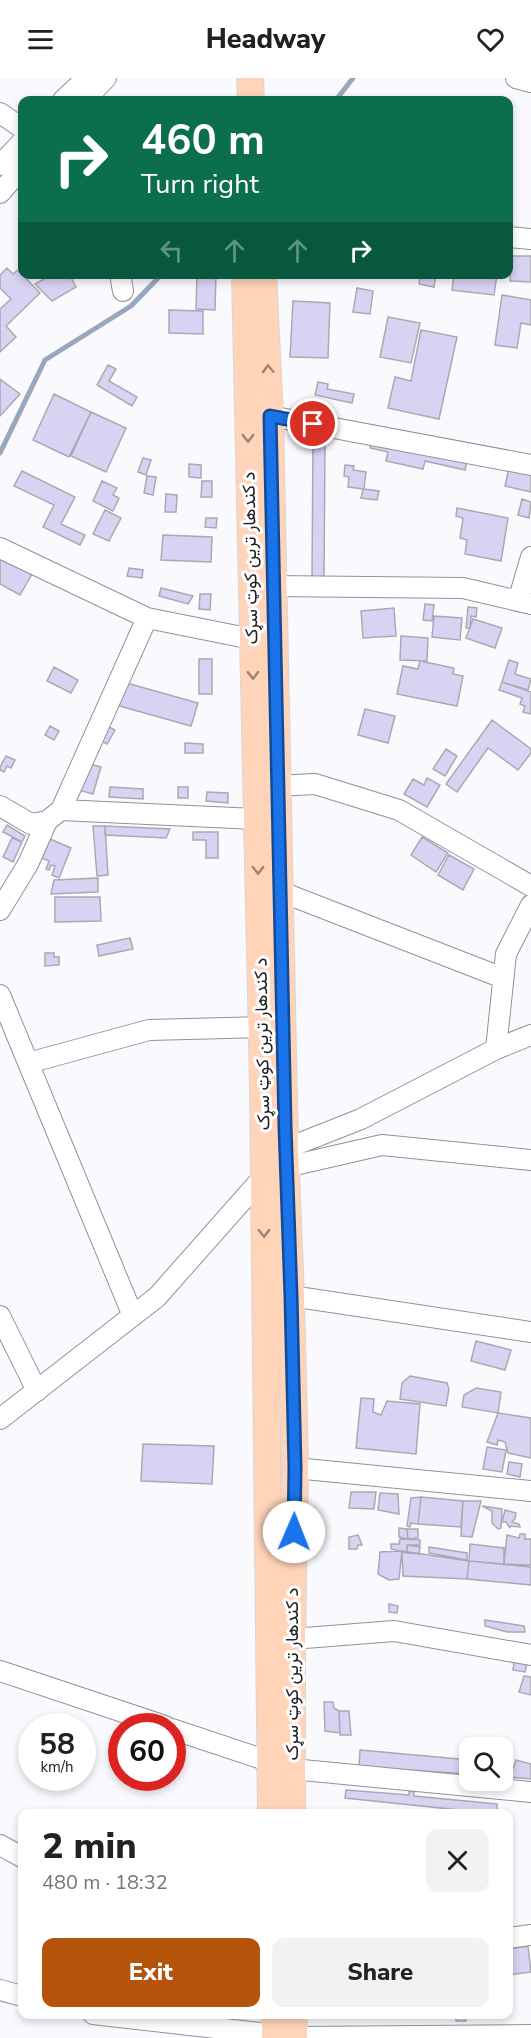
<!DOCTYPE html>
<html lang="en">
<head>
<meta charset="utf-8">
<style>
	:root { --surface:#fff; --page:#f2f2f2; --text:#202124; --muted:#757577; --accent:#b45309 }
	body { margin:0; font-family:"Nunito Sans",Vazirmatn,sans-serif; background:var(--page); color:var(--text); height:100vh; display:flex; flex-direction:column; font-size:22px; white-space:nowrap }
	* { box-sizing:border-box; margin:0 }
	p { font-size:20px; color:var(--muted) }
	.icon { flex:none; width:33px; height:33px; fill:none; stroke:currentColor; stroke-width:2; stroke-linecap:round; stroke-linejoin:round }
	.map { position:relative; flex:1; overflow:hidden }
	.side { position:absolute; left:18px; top:1731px; width:495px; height:210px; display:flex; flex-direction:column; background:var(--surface); border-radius:12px; box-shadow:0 3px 9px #0003 }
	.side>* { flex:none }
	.banner { position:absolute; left:18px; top:18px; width:495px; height:183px; border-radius:12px; box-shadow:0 3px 9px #0003; background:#0b6e4f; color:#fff; overflow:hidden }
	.fabs { position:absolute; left:459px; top:1659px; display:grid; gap:12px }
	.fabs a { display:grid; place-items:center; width:54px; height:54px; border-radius:12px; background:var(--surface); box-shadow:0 3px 9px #0003; font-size:30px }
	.speed { position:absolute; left:18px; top:1635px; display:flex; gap:12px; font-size:30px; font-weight:700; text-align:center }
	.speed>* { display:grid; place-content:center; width:78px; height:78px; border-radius:50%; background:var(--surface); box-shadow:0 3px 9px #0003; line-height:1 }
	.speed small { font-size:15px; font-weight:400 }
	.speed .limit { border:9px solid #d22; background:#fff; color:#111 }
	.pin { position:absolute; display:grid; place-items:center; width:51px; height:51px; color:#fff; margin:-26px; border:3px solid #fff; border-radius:50%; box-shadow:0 2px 6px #0007 }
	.me { position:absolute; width:66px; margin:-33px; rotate:1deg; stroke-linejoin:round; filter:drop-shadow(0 0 4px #0008) }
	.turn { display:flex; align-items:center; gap:21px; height:126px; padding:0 24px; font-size:27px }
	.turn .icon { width:78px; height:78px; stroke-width:2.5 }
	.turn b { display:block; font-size:42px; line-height:51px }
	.lanes { display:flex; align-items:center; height:57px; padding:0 24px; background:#0003; justify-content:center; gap:30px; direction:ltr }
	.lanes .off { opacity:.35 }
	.round { display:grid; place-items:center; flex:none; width:63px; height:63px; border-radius:12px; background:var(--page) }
	.overview { display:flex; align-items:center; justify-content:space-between; height:102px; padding:0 24px }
	h1 { font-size:36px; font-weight:800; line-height:45px }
	.primary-button { display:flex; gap:12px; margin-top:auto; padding:12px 24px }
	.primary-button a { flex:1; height:69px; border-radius:12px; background:var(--accent); color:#fff; font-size:24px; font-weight:800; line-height:69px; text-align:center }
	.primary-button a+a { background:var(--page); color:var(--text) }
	header { display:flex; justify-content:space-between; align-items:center; height:78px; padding:0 24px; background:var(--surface); font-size:27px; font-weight:800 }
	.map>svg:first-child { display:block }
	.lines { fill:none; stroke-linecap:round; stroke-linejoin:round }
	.stream { stroke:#98a8bc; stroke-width:5 }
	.building { fill:#d7d3f3; stroke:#aaa9b3; stroke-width:1.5 }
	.minor-casing { stroke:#92919b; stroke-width:22 }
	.major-casing { stroke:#d7d7d7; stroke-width:28 }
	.minor { stroke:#fff; stroke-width:20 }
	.major { stroke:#ffd4b9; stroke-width:26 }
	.oneway { stroke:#9b8376 }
	.route-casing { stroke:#114b97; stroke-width:15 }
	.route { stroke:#1a73e8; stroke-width:10 }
	.labels { text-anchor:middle; stroke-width:6; stroke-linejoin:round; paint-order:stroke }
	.street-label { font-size:18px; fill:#202023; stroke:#fff }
</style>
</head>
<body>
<header><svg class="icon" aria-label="menu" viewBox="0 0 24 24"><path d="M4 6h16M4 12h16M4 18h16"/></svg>Headway<svg class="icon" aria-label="heart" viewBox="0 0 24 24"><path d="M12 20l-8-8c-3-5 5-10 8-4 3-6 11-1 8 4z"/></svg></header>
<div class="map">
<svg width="531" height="1960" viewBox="0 0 531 1960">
	<rect width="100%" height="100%" fill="#fafafe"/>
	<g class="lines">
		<path class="stream" d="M336 22 353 0
			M0 375 45 282 131 228 162 196"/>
	</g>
	<path class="building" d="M511 178H531V204L510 203Z
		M7 190 13 196 18 192 40 215 6 248 16 259 0 274V231L11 221 0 210V197Z
		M53 196H69L76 209 52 223 35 206Z
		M197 196H216L215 232 196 231Z
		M436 196 434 209 419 206 420 197 416 196Z
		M454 196H497L494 217 452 212Z
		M357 210 373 213 370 236 353 234Z
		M502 217 531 222V247L521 245 517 270 495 267Z
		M293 223 330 225 328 280 290 279Z
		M169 232 203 233V256L169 255Z
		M388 239 420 245 411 285 380 279Z
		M421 252 457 259 439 341 388 330 395 299 411 303Z
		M108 287 116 291 109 303 137 319 132 328 97 307Z
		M0 301 20 316 0 338Z
		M318 304 328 306 327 311 354 316 352 325 315 317Z
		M54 316 91 334 69 379 33 362Z
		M91 334 126 350 106 394 71 378Z
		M372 359 468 379 465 392 425 383 423 391 386 383 388 374 370 370Z
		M313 363 325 366 324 500H312Z
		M143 380 151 382 146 397 138 394Z
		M510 385 531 391V414L505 408Z
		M189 386 201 387V400L189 399Z
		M345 387 354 388 353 392 366 394 364 411 379 413 377 422 361 420 363 411 348 409 349 399 344 398Z
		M22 393 75 419 61 446 85 457 80 467 43 449 54 427 14 408Z
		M147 398 156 399 153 417 144 415Z
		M102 403 117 410 113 417 119 420 113 433 93 423Z
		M202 403H212V419H201Z
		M166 416 177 417 176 434H165Z
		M522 421 531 424 529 440 518 437Z
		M457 430 508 440 501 483 465 476 467 462 460 460 463 440 456 438Z
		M105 432 121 440 109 463 93 456Z
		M206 440H217L216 450 205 449Z
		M163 457 212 459 211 484 161 482Z
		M0 480 32 496 20 517 0 506Z
		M129 490 143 492 142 500 127 498Z
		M161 510 193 518 188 526 159 518Z
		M200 516H211L210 532 199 531Z
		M425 526 434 527 432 543 423 542Z
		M468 529 477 530 476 539 471 538 470 550H466Z
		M394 530 396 558 363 560 361 533Z
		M434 538 462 540 460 562 432 559Z
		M473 541 502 550 495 570 466 560Z
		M401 558 428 560 427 583 400 582Z
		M199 581H212V616H199Z
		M509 582 518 585 515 596 531 601 528 612 502 604Z
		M420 583 454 590 453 596 463 598 457 628 397 616 403 588 418 591Z
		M54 589 78 602 71 615 47 603Z
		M123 604 198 625 191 648 116 627Z
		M502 604 531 614V636L523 634 525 628 520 626 522 620 499 612Z
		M365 631 395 638 388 665 358 657Z
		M492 642 531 671V675L518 692 488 670 457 714 446 706Z
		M105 647 115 652 107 666 98 661Z
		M50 648 59 653 54 662 45 657Z
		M185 665 203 666V675H185Z
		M446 671 457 678 445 698 433 691Z
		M6 678 15 682 11 690 7 688 4 694 0 692V689Z
		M87 685 101 689 93 716 79 712Z
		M427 700 440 707 427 729 404 716 413 701 424 707Z
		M110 709 143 711V721L109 719Z
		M178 709H188V720H178Z
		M207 714 228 715V725L206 723Z
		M7 747 25 758 22 764 3 754Z
		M93 748H105L108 797 97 798Z
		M105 748 170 751 166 760 105 757Z
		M193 754H218V780H206V762H193Z
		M422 759 448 775 436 794 411 777Z
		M12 760 22 764 13 784 3 779Z
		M50 761 71 770 59 800 52 797 55 788 51 787 49 792 46 791 49 783 42 780Z
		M449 777 474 791 463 812 438 797Z
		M98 800V814L51 816 54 802Z
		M55 819H100L101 843 55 844Z
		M130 860 133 871 99 878 97 867Z
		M45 875H54V879H59V887L45 888Z
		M476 1263 511 1272 505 1292 471 1283Z
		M410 1298 447 1305 449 1311 446 1328 400 1321 402 1305Z
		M476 1310 501 1314 498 1335 462 1329 464 1317Z
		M361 1320 374 1321 373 1334 381 1337 387 1323 420 1326 416 1376 356 1370Z
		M498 1335 531 1340V1380L508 1375 505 1364 498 1362 497 1367 487 1364Z
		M143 1366 214 1368 212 1406 141 1403Z
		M487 1369 506 1372 502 1394 483 1391Z
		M509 1384 522 1386 520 1399 507 1396Z
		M351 1414H376L374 1431 349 1430Z
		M380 1415 398 1416 399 1436 378 1432Z
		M421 1419 418 1446 411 1445 410 1449 407 1448 411 1420Z
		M421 1419 463 1423 461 1449 418 1446Z
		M463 1423H481L472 1459 461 1458Z
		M482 1428 502 1431 501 1450 498 1451 492 1445V1433Z
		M505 1432 516 1435 515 1441 512 1444 519 1446 520 1449 509 1448 510 1450 506 1444H502Z
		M399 1450 407 1451 408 1461 399 1459Z
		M407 1451H418V1460L408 1461Z
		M520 1456H525V1461H531V1487L504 1486 507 1457 519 1460Z
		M358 1457 362 1467H358L357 1471H349V1459Z
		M400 1461 420 1462V1467H407V1475L391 1471V1466H399Z
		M470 1466 504 1470V1486L469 1483Z
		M407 1467 420 1469 419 1476 407 1475Z
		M429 1469 467 1475V1482L429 1475Z
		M402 1473 399 1501 389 1502 378 1496 380 1474Z
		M402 1473 469 1483 467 1501 403 1498Z
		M469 1483 531 1489V1507L467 1501Z
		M389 1526 398 1528 397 1535 389 1534Z
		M485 1542 524 1548 525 1554H507L485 1548Z
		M514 1584 527 1585 525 1594 513 1592Z
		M524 1598 531 1599V1617L519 1614Z
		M324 1624H333L334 1630 339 1633 340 1655 325 1653Z
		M339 1633H349L351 1657H340Z
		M360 1672 470 1682V1696L359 1689Z
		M516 1682 531 1686V1701L510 1699Z
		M346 1712 409 1717V1713L414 1714V1718L497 1726V1736L345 1720Z
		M528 1868 531 1894 508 1897V1871Z
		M456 1936H465L466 1943H456Z"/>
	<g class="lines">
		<defs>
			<path id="minor" d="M516 0 531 4
				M63 22 87 0
				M85 22 106 0
				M0 35 22 50
				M0 87 22 64
				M0 115 22 90
				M508 159 531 161
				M120 196 123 213
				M270 338 531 387
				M0 470 147 540 252 561
				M272 508 463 510 531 526
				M518 523 531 479
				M277 708 315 706 399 732 531 808
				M0 728 31 746 47 743 61 732 256 741
				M61 732 147 540
				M279 813 503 900
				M0 832 28 786 47 743
				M0 917 133 1238
				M496 971 506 876 531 827
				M28 985 149 952 262 949
				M285 1071 361 1041 496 971 531 957
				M286 1089 382 1067 531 1082
				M0 1238 37 1313
				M265 1250 291 1218 531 1254
				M0 1341 157 1219 264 1098
				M295 1390 531 1413
				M292 1561 394 1553 531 1577
				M0 1593 165 1648
				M172 1651 271 1684
				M292 1691 531 1714
				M0 1767 22 1779
				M508 1860 531 1857
				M0 1912 22 1918
				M93 1936 294 1959 531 1957"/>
			<path id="major" d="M250 0 251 22
				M245 196 263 1009 271 1736
				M263 196 270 338 285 1071 291 1218 295 1390 292 1561V1736
				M275 1936V1960
				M294 1936V1960"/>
		</defs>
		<use href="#minor" class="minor-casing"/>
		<use href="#major" class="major-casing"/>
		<use href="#minor" class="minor"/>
		<use href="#major" class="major"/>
	</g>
	<defs><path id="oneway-chevron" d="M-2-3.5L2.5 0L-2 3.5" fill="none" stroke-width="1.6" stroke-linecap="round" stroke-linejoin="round" transform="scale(1.5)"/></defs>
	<g class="oneway">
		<use href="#oneway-chevron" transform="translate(268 291) rotate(-93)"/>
		<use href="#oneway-chevron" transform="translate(248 360) rotate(89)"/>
		<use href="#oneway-chevron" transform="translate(253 597) rotate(89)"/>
		<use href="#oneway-chevron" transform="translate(258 792) rotate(89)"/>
		<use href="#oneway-chevron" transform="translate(264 1155) rotate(89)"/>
	</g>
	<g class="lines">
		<defs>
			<path id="route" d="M294 1454 295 1390 291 1218 285 1048 270 338 313 346"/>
		</defs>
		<use href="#route" class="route-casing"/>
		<use href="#route" class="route"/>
	</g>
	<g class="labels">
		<g class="street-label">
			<text transform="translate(250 480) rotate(-91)" y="6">د کندهار ترين کوټ سړک</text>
			<text transform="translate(262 966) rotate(-91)" y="6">د کندهار ترين کوټ سړک</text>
			<text transform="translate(292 1596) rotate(-90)" y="6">د کندهار ترين کوټ سړک</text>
		</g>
	</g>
</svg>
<div class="fabs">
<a><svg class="icon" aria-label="search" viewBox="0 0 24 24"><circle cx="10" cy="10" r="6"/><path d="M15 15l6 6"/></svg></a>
</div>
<div class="speed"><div>58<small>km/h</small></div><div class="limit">60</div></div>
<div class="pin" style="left:313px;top:346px;background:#d93025"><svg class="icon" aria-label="arrive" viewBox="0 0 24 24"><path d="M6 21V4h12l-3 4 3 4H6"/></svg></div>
<svg class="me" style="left:294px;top:1454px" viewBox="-20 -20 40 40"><circle r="19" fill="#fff"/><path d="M0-13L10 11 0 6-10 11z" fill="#1a73e8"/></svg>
<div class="banner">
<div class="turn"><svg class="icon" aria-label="right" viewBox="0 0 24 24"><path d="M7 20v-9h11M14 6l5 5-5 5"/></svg><div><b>460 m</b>Turn right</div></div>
<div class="lanes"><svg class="icon off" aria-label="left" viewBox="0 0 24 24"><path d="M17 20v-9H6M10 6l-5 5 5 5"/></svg><svg class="icon off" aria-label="ahead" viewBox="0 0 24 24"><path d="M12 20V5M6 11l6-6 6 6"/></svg><svg class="icon off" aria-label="ahead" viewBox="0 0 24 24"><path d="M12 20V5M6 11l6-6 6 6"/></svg><svg class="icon" aria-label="right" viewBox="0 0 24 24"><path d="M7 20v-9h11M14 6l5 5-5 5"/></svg></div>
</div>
<section class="side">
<div class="overview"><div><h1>2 min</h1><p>480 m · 18:32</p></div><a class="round"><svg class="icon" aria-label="close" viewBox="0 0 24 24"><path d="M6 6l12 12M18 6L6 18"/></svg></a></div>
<div class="primary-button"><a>Exit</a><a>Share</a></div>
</section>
</div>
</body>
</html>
